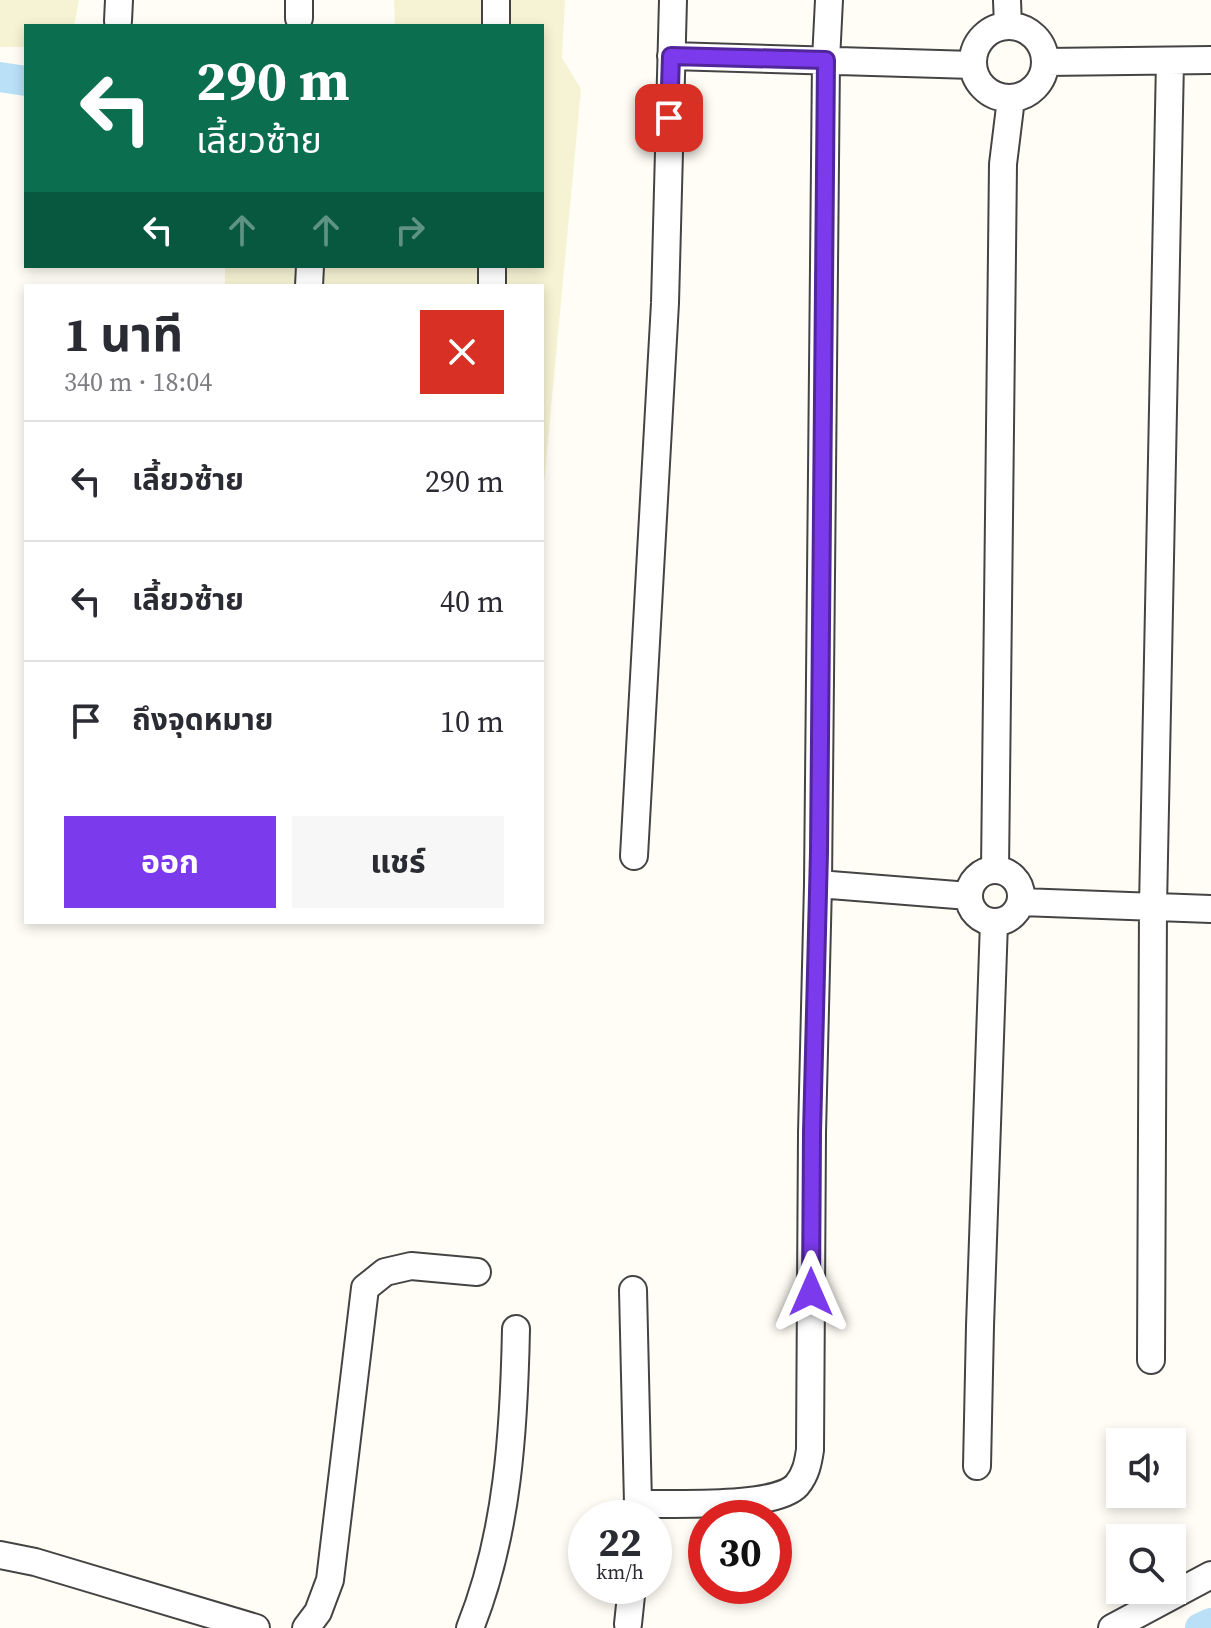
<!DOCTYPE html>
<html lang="th">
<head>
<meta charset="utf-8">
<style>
	:root { --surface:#fff; --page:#f7f7f7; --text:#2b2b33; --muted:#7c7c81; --line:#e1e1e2; --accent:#7c3aed }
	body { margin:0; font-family:"Source Serif 4","Noto Sans Thai",serif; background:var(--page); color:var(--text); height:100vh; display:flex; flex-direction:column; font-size:30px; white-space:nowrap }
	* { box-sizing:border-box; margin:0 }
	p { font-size:26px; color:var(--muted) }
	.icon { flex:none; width:44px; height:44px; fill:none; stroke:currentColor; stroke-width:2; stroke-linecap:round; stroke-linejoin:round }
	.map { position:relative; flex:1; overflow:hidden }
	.drawer { position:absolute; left:24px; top:284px; width:520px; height:640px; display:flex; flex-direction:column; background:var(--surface); border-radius:0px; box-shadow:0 4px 12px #0003 }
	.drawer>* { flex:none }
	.hud { position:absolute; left:24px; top:24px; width:520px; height:244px; border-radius:0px; box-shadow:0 4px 12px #0003; background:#0b6e4f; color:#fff; overflow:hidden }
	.controls { position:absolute; left:1106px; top:1428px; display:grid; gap:16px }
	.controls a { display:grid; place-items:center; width:80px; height:80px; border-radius:0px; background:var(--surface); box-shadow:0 4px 12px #0003; font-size:40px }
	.speed { position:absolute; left:568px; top:1500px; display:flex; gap:16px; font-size:40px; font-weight:700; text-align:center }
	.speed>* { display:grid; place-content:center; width:104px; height:104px; border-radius:50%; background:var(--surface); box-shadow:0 4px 12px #0003; line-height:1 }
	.speed small { font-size:20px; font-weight:400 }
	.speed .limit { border:12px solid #d22; background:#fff; color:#111 }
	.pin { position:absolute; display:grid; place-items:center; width:68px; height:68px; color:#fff; margin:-34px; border-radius:16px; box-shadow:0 4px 12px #0006 }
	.me { position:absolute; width:88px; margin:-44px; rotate:0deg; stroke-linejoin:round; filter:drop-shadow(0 0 6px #0008) }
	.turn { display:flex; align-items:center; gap:28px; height:168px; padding:0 40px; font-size:36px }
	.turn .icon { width:104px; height:104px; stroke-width:2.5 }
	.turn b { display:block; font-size:56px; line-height:68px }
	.lanes { display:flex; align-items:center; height:76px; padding:0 40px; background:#0003; justify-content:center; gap:40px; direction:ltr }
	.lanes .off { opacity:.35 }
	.round { display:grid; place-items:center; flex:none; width:84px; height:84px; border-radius:0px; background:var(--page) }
	.headline { display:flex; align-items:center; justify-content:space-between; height:136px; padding:0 40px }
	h1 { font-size:48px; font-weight:700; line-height:60px }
	.primary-button { display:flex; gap:16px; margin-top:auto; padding:16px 40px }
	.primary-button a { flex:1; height:92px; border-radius:0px; background:var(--accent); color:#fff; font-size:32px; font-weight:700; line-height:92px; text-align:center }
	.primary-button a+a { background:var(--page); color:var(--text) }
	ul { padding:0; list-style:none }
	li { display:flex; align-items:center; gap:24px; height:120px; padding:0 40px; border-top:2px solid var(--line) }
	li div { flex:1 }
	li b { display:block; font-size:30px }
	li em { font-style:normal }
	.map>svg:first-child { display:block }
	.farmland { fill:#f6f3d4 }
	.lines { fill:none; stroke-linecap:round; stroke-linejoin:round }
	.canal { stroke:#b9e0f7; stroke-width:30 }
	.street-casing { stroke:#444; stroke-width:30 }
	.street { stroke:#fff; stroke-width:26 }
	.route-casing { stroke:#51269a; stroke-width:20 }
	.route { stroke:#7c3aed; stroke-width:14 }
</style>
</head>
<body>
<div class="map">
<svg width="1211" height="1628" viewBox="0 0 1211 1628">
	<rect width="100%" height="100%" fill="#fffdf5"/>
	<path class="farmland" d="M0 0H79L74 26H26V47H0Z
		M394 0H565L562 58 581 89 542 504V286H225V266H542V26H395Z"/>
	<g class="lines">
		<path class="canal" d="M0 77 26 81
			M1200 1628 1211 1623"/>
		<defs>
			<path id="street" d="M1007 0 1008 26
				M299 18V0
				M118 21 119 0
				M496 26V0
				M973 62a36 36 0 1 1 72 0a36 36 0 1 1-72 0Z
				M671 56 973 65
				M1046 62 1211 60
				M309 286 310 266
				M492 286V266
				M634 856 665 303 673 0
				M995 870 1003 164 1011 99
				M969 896a26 26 0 1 1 52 0a26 26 0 1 1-52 0Z
				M818 884 969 896
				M1021 902 1211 909
				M633 1290 638 1504 637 1518
				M1151 1360 1153 907 1170 61
				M977 1466 980 1326 994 922
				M638 1504C672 1503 776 1509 797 1485 806 1474 808 1463 810 1450L812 1133 818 884 826 60 829 0
				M0 1555 35 1562 256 1628
				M628 1624 632 1586
				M306 1628 318 1612 330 1580 365 1288 385 1272 411 1266 477 1272
				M470 1628C508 1534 514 1429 516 1329
				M1112 1628 1211 1575"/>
		</defs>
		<use href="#street" class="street-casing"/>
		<use href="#street" class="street"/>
	</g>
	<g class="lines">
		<defs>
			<path id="route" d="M669 118 671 56 826 60 819 852 812 1133 811 1292"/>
		</defs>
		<use href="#route" class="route-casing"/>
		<use href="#route" class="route"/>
	</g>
</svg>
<div class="controls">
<a><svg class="icon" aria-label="sound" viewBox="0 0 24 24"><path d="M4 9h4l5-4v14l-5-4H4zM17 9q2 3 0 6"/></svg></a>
<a><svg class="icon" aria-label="search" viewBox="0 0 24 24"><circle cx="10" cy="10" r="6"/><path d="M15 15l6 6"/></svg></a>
</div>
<div class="speed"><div>22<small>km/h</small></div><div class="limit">30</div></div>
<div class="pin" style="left:669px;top:118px;background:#d93025"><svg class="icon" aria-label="arrive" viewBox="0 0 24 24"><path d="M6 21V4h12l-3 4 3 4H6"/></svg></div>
<svg class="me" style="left:811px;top:1292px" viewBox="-20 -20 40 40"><path d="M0-17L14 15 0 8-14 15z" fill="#7c3aed" stroke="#fff" stroke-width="4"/></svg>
<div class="hud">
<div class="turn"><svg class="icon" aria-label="left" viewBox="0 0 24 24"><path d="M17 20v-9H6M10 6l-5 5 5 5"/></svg><div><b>290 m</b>เลี้ยวซ้าย</div></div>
<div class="lanes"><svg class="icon" aria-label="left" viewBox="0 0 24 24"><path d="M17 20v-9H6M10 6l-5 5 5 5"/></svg><svg class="icon off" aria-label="ahead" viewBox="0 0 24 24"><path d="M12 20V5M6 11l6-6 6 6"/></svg><svg class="icon off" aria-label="ahead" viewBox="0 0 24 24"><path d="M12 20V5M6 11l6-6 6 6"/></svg><svg class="icon off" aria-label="right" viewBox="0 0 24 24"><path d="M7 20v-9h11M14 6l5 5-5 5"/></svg></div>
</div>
<section class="drawer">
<div class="headline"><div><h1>1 นาที</h1><p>340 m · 18:04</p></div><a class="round" style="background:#d93025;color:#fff"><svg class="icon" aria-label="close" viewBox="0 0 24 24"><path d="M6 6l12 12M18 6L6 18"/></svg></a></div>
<ul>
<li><svg class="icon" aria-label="left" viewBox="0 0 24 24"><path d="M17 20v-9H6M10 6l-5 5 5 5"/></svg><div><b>เลี้ยวซ้าย</b></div><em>290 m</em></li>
<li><svg class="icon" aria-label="left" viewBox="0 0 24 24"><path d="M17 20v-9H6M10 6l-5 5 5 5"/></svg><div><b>เลี้ยวซ้าย</b></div><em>40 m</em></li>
<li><svg class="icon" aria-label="arrive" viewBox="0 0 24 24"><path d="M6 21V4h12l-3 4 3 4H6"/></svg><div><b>ถึงจุดหมาย</b></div><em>10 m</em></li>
</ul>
<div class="primary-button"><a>ออก</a><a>แชร์</a></div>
</section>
</div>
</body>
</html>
